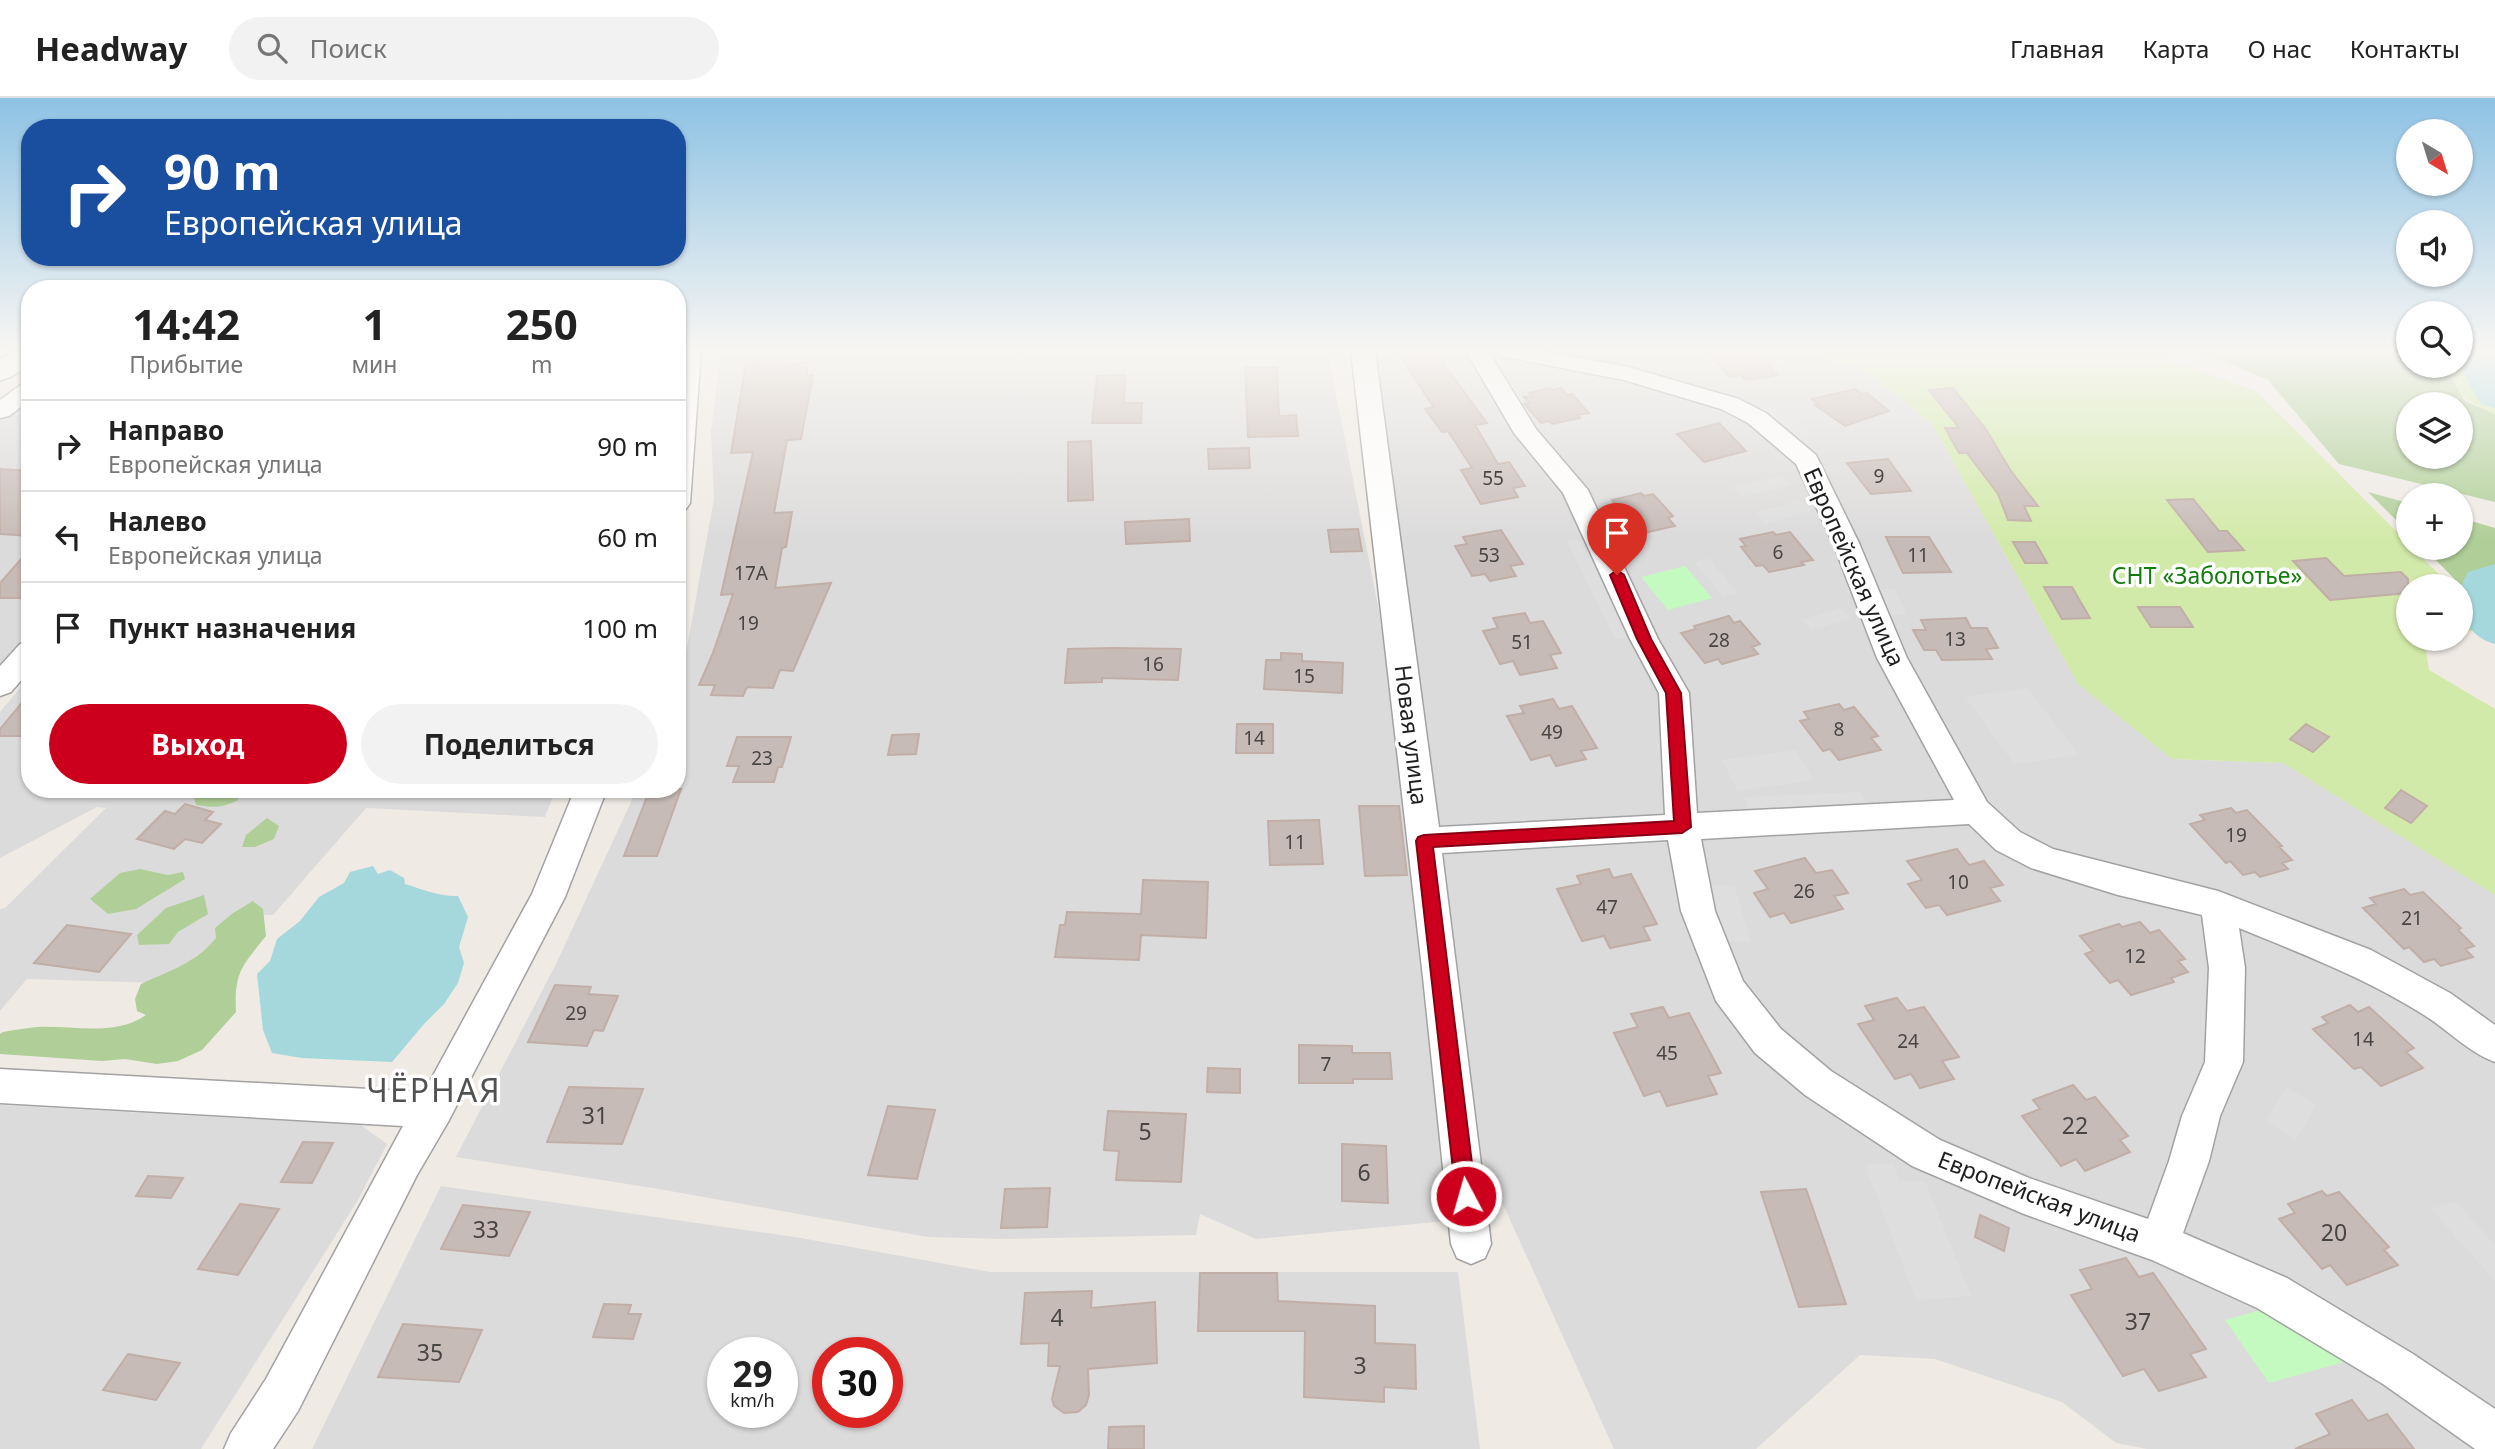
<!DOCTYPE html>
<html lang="ru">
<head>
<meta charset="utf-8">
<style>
	:root { --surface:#fff; --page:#f2f2f2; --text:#222; --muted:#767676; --line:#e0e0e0; --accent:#cc001d }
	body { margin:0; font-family:"Noto Sans",sans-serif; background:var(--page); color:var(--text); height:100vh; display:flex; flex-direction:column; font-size:26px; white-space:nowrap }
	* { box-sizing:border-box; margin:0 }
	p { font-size:23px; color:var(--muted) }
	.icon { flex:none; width:38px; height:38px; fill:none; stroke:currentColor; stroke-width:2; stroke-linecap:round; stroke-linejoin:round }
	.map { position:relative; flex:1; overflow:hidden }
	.drawer { position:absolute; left:21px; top:182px; width:665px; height:518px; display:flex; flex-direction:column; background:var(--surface); border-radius:28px; box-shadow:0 2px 5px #0004 }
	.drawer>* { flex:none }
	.top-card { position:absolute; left:21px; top:21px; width:665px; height:147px; border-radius:28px; box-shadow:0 2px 5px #0004; background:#1a4fa0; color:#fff; overflow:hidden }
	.needle { width:46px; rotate:142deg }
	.controls { position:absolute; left:2396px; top:21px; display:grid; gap:14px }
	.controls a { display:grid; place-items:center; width:77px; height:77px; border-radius:50%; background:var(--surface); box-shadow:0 2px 5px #0004; font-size:35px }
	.speed { position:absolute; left:707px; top:1239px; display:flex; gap:14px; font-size:35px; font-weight:700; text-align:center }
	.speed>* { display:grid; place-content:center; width:91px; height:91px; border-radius:50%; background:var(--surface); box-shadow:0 2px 5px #0004; line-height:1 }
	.speed small { font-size:18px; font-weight:400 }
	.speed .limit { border:10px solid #d22; background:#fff; color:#111 }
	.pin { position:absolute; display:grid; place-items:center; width:60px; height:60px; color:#fff; margin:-72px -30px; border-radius:50% 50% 50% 0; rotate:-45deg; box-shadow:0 0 7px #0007 }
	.pin .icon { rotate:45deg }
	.me { position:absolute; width:77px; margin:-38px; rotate:354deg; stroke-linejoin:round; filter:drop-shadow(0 0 5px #0008) }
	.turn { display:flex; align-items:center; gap:24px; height:147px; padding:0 28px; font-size:32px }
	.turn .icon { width:91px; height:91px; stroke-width:2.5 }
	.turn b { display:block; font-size:49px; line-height:60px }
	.eta { display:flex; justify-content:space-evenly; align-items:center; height:119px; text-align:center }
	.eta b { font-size:42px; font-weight:700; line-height:49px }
	.action { display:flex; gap:14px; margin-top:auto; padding:14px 28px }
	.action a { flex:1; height:80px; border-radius:42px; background:var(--accent); color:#fff; font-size:28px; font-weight:700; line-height:80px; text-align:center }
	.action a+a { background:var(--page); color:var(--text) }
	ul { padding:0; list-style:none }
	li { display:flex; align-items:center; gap:21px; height:91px; padding:0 28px; border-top:2px solid var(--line) }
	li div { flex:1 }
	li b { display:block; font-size:26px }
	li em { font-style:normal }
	header { display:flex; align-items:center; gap:42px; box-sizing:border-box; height:98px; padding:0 35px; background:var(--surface); border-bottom:2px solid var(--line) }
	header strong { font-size:33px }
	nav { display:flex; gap:38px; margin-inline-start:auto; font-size:24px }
	.search { width:490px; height:63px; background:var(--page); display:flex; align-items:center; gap:18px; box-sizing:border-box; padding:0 24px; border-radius:38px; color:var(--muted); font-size:26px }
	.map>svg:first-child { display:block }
	.residential { fill:#dcdbdb; fill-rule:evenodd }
	.grass { fill:#d2eaa9 }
	.forest { fill:#b0cf98; fill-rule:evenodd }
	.park { fill:#c4fac0 }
	.parking { fill:#dedede }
	.water { fill:#a4d8dd }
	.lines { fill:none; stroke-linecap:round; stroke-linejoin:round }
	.river { fill:#a4d8dd; fill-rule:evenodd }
	.building { fill:#c7bbb7; stroke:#c1aea6; stroke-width:2 }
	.minor-casing { stroke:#a2a2a2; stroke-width:3 }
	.tertiary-casing { stroke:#a2a2a2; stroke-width:4 }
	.minor { fill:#fff; fill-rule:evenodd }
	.tertiary { fill:#fff; fill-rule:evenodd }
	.route { fill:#cc001d; stroke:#850013; stroke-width:2 }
	.labels { text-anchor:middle; stroke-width:7; stroke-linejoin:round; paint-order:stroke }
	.number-label { font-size:19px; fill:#484544 }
	.street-label { font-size:23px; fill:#1e1e1e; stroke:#fff }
	.park-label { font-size:23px; fill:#127d0b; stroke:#fff }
	.near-number-label { font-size:23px; fill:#484544 }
	.near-quarter-label { font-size:32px; letter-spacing:2px; fill:#515151; stroke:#fff }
</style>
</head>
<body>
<header>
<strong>Headway</strong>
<div class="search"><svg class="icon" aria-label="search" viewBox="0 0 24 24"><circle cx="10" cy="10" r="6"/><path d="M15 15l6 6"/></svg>Поиск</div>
<nav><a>Главная</a><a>Карта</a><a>О нас</a><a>Контакты</a></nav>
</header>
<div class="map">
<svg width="2495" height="1351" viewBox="0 0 2495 1351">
	<rect width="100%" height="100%" fill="#efeae4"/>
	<path class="residential" d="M721 253H1339L1340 260 1329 261 1379 513 1402 672 1447 1123 1256 1141 1200 1116 1196 1137 1005 1141 928 1139 653 1090 456 1059 556 866 637 691H677V604L714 401 711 333Z
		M1371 253H1797L1864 271 1932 326 2078 586 2172 661 2283 665 2495 797V1351H2147L2116 1345 2062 1304 1935 1261 1860 1257 1756 1351H1614L1482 1060Z
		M30 299V534L0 570V321Z
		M30 578V691H556L545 719 366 710 273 817 250 816 191 886 27 881 0 913V811L5 810 106 710 97 709 0 760V614Z
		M0 1007 361 1027 387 1046 358 1102 201 1351H0Z
		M441 1088 801 1140 990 1174H1458L1480 1351H312ZM723 1255H782V1314H723ZM828 1255H887V1314H828Z"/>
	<path class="grass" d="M1797 253H2143L2256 293 2408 445V450H2412L2451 488H2408V541H2424L2429 572 2495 611V797L2283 665 2172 661 2078 586 1932 326 1864 271Z
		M2461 253H2495V316C2465 302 2458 299 2444 268H2460Z
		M2461 498 2493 530 2461 534Z"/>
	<path class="forest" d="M2201 253H2408V268H2444L2465 303 2495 316V404L2339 366 2268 282ZM2460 306V359H2408V306Z
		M2368 394 2408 405V434Z
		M2461 420 2495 430V522L2424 450H2460Z
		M206 697H237L238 702C223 710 213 710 196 707L194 699Z
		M267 720 279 728 274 741 255 749H242L246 737Z
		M140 771 168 777 183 774 185 781 136 811 108 816 90 801 120 775Z
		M204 797 208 816 178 834 169 846 139 847 137 837 166 810Z
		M253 803 263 811 266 838C242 868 234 874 236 914L202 952 178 963 157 966 125 961 102 963 0 956V936L3 934C14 932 26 930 37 929 72 927 115 939 146 917L137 913 135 901 141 886C169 873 196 865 216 840L215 830 233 815Z"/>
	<path class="park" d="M1685 468 1712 500 1668 512 1641 479Z
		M2268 1210 2348 1263 2269 1285 2225 1222Z"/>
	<path class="parking" d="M1771 306 1813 339 1799 343 1757 310Z
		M1782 378 1791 387 1742 399 1733 389Z
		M1800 402 1811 413 1765 426 1754 415Z
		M1586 441 1635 539 1615 541 1567 443Z
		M1708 460 1738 495 1723 498 1694 464Z
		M1874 491H1894L1907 517H1887Z
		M1840 510 1851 520 1812 532 1802 522Z
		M2027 590 2079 657 2014 666 1965 599Z
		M1796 652 1813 682 1738 693 1722 662Z
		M1861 694 1868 710 1750 715 1744 699Z
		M1710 788H1734L1751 844H1726Z
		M2286 989 2316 1007 2296 1042 2266 1023Z
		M1893 1065 1900 1084 1925 1083 1971 1198 1916 1202 1865 1067Z
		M2455 1103 2495 1147V1183L2431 1111Z"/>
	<path class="water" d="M373 768 378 776 390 772 404 780 405 786C422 791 440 799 458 798L468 819 459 849 464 865 458 885 444 906 424 926 392 964 302 960 272 955 263 932 257 876 270 863 277 841 300 823 319 799 344 785 350 774Z"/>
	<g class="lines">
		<path class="river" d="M2460 253H2484L2495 265V310L2482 307C2470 289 2460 272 2460 253Z
			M2495 466V546C2463 537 2450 503 2468 474Z"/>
	</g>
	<path class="building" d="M1414 253H1434L1487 325 1475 327 1498 366 1509 364 1525 388 1513 390 1518 399 1481 406 1461 372 1472 370 1448 333 1442 334 1425 311 1433 309 1399 255Z
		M1706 253H1755L1778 277 1746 282 1741 277 1730 279Z
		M782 261 781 267 807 264V278L813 277 801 341 787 342 774 415 792 414 786 449 782 450 775 490 831 485 793 573 780 572 773 590 747 589 743 598 711 597 715 587H699L713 555 733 496 721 497 753 354 731 355 746 264Z
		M1245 269H1277L1279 318 1296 317 1298 338 1248 339Z
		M1125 277 1124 305H1142L1141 325H1092L1097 278Z
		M1550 290 1552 292 1561 290 1567 297 1572 296 1589 315 1577 317 1580 320 1552 326 1549 323 1541 325 1524 306 1529 305 1524 299 1532 298 1529 295Z
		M1953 290 1985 330 2011 373 2038 408H2024L2031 423 2008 422 1998 396 1967 355H1959L1945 330H1959L1929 292Z
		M1855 291 1862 296 1867 295 1889 313 1845 328 1815 307 1818 306 1812 301Z
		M1719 325 1746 353 1704 364 1677 336Z
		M1091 343 1093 402 1068 403V344Z
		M1249 350 1250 370 1209 371 1208 351Z
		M1888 361 1911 393 1871 396 1847 365Z
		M0 371 30 373V438L0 436Z
		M1641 395 1644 398 1653 396 1673 418 1668 420 1675 428 1640 436 1633 428 1625 430 1607 408 1615 406 1612 402Z
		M2193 401 2219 433H2227L2244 452 2208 454 2167 402Z
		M1189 421 1190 443 1126 446 1125 424Z
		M1358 431 1362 453 1331 454 1328 432Z
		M1501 432 1523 466 1510 468 1516 478 1490 483 1485 476 1472 478 1455 448 1467 446 1463 439Z
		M1773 434 1776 437 1790 434 1813 462 1801 464 1804 467 1769 474 1763 467 1756 468 1741 449 1746 448 1740 441Z
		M1886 439H1929L1951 474 1903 475Z
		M2013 444H2035L2047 465H2025Z
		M30 451V492L23 500H0V485Z
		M2326 460 2344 478 2401 474 2408 481V495L2330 502 2293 463Z
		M2044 489H2072L2090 520 2062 521Z
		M2138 509H2180L2193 529H2151Z
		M1525 515 1530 525 1543 523 1561 555 1550 557 1557 570 1520 577 1513 563 1500 566 1483 533 1498 530 1493 520Z
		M1729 518 1734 525 1740 523 1760 546 1752 549 1758 556 1722 566 1718 561 1705 565 1681 535 1696 531 1694 528Z
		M1966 520 1971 530H1987L1998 550 1986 551 1992 561 1942 562 1936 552H1924L1913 532H1926L1921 522Z
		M1113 550 1181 551 1178 582 1102 580V584L1065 585 1068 551Z
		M1281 555 1302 556V563L1343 565 1342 595 1264 591 1266 562H1281Z
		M30 595V638H0V631Z
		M1553 601 1559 611 1572 608 1597 650 1581 653 1586 661 1556 668 1550 657 1531 662 1507 618 1524 615 1520 608Z
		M1839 606 1844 612 1854 609 1878 638 1871 640 1881 652 1839 662 1830 651 1823 653 1800 623 1809 621 1804 614Z
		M1237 626H1273V655H1236Z
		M2306 626 2329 639 2313 654 2290 641Z
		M919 636 916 656 888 657 892 637Z
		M737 639H791L782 669H778L774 684H733L739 668H727Z
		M650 691H681L657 758H624Z
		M2401 692 2427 708 2411 725 2385 710Z
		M185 706 213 714 205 722 221 726 202 745 185 741 174 751 137 741 165 713 175 716Z
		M1359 708H1399L1407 777 1365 778Z
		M2231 710 2236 715 2247 712 2282 748 2279 749 2292 762 2282 765 2288 771 2260 779 2255 774 2243 777 2230 763 2226 765 2190 726 2205 722 2200 717Z
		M1319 722 1323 766 1270 767 1268 723Z
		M1957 751 1969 767 1984 763 2003 787 1990 790 2000 803 1947 817 1939 807 1926 810 1908 786 1922 782 1907 763Z
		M1805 760 1816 775 1832 772 1848 795 1834 798 1843 811 1791 825 1784 815 1770 819 1754 795 1768 791 1755 773Z
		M1609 771 1613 780 1631 776 1657 826 1643 829 1650 842 1610 850 1604 838 1582 843 1557 791 1581 786 1577 778Z
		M1143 782 1208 784 1206 840 1141 837 1139 862 1055 859 1060 827H1065L1067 814 1141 816Z
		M2404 791 2410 797 2423 794 2461 830 2458 832 2474 848 2465 851 2473 859 2441 868 2434 861 2424 864 2409 849 2404 851 2363 810 2376 806 2370 800Z
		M2140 824 2150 835 2159 832 2185 861 2178 863 2188 874 2171 880 2174 884 2131 897 2118 882 2110 885 2085 856 2093 853 2080 838 2119 826 2122 829Z
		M67 827 131 836 99 874 34 865Z
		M555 887 591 889 588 896 618 898 603 933 594 932 587 948 528 944Z
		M1897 900 1907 913 1924 909 1959 959 1942 963 1954 981 1920 990 1911 976 1895 981 1858 926 1874 922 1865 908Z
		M2350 907 2358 914 2369 909 2414 950 2406 954 2423 970 2381 988 2361 969 2354 971 2313 931 2328 925 2322 919Z
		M1663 909 1669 920 1689 915 1721 975 1708 978 1717 996 1667 1008 1660 993 1644 998 1614 935 1638 929 1631 916Z
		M1299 947 1352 948V955H1390L1392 981H1353V985H1299Z
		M1208 970 1240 971V995L1207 994Z
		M2073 987 2086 1002 2095 999 2128 1038 2120 1042 2130 1054 2085 1073 2076 1061 2061 1068 2022 1018 2040 1011 2033 1002Z
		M569 989 643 991 622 1046 547 1044Z
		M888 1008 935 1012 917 1081 868 1077Z
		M1108 1013 1186 1016 1181 1084 1116 1082 1119 1053 1104 1052Z
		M303 1044 333 1045 312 1085 281 1084Z
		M1342 1046 1386 1048 1388 1105 1342 1103Z
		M148 1078 183 1080 171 1100 136 1098Z
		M1050 1090 1047 1129 1001 1130 1005 1091Z
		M1806 1091 1846 1206 1799 1209 1761 1094Z
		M2322 1093 2327 1098 2339 1094 2389 1149 2384 1152 2398 1167 2347 1187 2330 1167 2322 1171 2279 1121 2295 1115 2288 1106Z
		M240 1106 279 1111 238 1177 198 1171Z
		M463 1107 530 1114 509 1158 441 1151Z
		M1980 1117 2009 1130 2004 1153 1975 1139Z
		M2126 1160 2139 1179 2153 1175 2206 1251 2190 1256 2206 1279 2159 1293 2144 1271 2123 1278 2071 1197 2092 1191 2080 1172Z
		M1200 1175H1277L1278 1203 1375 1208V1245L1415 1247 1416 1291 1384 1289V1304L1304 1299 1305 1233H1198Z
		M1092 1193 1091 1210 1155 1204 1157 1265 1088 1271 1089 1297 1086 1307 1078 1314 1064 1315 1054 1308 1052 1301 1060 1268H1048L1049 1245 1021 1246 1025 1195Z
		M604 1206 631 1207 628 1216H641L633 1241 593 1239Z
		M403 1226 482 1232 459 1284 378 1279Z
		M128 1256 180 1265 156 1302 103 1292Z
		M2352 1302 2368 1323 2387 1316 2414 1351H2295L2330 1336 2316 1316Z
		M1144 1328V1351H1108L1109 1329Z"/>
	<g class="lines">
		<defs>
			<path id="minor" d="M678 253H701L690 405 686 411 677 413Z
				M1351 253H1375L1439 729 1665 717 1659 595 1630 541 1563 395 1514 335 1466 253H1488L1536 331 1588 392 1658 541 1689 595 1697 715 1954 702 1877 560 1833 445 1796 366 1748 325 1721 311 1624 282 1501 258 1497 253H1543L1628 269 1739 301 1766 315 1816 357 1859 445 1907 560 1987 704 2020 734 2053 751 2218 793 2371 852 2450 895 2495 927V964C2468 954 2448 932 2424 917 2366 880 2302 856 2239 830L2245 870 2243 964 2220 1018 2209 1063 2183 1135 2287 1180 2413 1256 2495 1311V1351H2475L2383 1286 2257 1210 2152 1162 2024 1116 1912 1068 1805 997 1755 955 1716 903 1681 813 1668 742 1442 755 1491 1146 1485 1160 1471 1166 1457 1160 1451 1146 1423 879ZM1969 726 1996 752 2031 770 2118 797 2202 817 2209 870 2205 964 2182 1018 2169 1063 2148 1121 2029 1080 1940 1042 1831 973 1781 931 1743 883 1715 813 1701 741Z
				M30 284V302L9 318 0 320V302L22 286Z
				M30 543V572L11 594 0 598V568L20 546Z
				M575 691H607L565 799 448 1024 417 1077 298 1313 273 1351H224L231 1335 266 1281 403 1028 0 1005V971L424 994 532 796Z"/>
			<path id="tertiary" d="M14 253H30V267L10 279 0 282V261Z"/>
		</defs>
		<use href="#minor" class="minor-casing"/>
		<use href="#tertiary" class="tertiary-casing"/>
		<use href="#minor" class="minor"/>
		<use href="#tertiary" class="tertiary"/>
	</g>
	<linearGradient id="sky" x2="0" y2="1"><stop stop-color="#8dc2e4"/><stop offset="0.57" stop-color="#f8f6f3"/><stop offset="1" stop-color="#f8f6f3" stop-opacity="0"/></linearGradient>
	<rect width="2495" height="442" fill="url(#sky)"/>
	<path class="route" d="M1617 472 1624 477 1651 541 1681 595 1691 729 1682 735 1433 749 1476 1098 1473 1105 1466 1108 1458 1105 1456 1098 1416 743 1418 739 1424 737 1674 723 1666 595 1637 541 1610 477Z"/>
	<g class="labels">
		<g class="number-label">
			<text x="1879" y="385">9</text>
			<text x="1493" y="387">55</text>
			<text x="1778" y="461">6</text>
			<text x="1489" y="464">53</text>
			<text x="1918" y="464">11</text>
			<text x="751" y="482">17А</text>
			<text x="748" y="532">19</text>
			<text x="1955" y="548">13</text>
			<text x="1719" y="549">28</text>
			<text x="1522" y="551">51</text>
			<text x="1153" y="573">16</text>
			<text x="1304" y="585">15</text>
			<text x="1839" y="638">8</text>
			<text x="1552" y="641">49</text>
			<text x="1254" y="647">14</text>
			<text x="762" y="667">23</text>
			<text x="2236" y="744">19</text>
			<text x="1295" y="751">11</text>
			<text x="1958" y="791">10</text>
			<text x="1804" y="800">26</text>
			<text x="1607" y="816">47</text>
			<text x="2412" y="827">21</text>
			<text x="2135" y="865">12</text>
			<text x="576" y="922">29</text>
			<text x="2363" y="948">14</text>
			<text x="1908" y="950">24</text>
			<text x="1667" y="962">45</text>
			<text x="1326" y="973">7</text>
		</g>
		<g class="street-label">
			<text transform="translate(1854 469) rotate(66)" y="8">Европейская улица</text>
			<text transform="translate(1411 637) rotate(83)" y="8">Новая улица</text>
			<text transform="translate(2039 1099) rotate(21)" y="8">Европейская улица</text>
		</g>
		<g class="park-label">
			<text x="2207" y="486">СНТ «Заболотье»</text>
		</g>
		<g class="near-number-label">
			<text x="595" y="1026">31</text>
			<text x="2075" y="1036">22</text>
			<text x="1145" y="1042">5</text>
			<text x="1364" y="1083">6</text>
			<text x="486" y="1140">33</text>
			<text x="2334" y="1143">20</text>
			<text x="1057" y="1228">4</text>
			<text x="2138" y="1232">37</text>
			<text x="430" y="1263">35</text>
			<text x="1360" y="1276">3</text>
		</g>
		<g class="near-quarter-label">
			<text x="434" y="1004">ЧЁРНАЯ</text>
		</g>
	</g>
</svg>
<div class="controls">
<a><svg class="needle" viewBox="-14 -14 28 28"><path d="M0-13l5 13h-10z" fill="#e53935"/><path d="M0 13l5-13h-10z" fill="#767676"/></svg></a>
<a><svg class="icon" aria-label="sound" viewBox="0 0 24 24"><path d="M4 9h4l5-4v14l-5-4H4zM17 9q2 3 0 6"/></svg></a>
<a><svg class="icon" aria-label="search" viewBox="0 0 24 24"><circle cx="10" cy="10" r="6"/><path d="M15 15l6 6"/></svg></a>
<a><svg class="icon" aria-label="layers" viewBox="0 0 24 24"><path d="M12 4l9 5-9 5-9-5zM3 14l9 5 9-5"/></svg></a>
<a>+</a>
<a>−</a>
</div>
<div class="speed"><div>29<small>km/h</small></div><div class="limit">30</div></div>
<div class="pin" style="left:1617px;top:477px;background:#d93025"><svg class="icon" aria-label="arrive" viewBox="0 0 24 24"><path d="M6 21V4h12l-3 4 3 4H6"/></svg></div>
<svg class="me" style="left:1466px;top:1098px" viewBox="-20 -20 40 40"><circle r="17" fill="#cc001d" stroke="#fff" stroke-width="3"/><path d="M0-11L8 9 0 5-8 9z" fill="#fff"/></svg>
<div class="top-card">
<div class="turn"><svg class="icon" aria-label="right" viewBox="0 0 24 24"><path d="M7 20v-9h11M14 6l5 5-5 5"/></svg><div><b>90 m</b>Европейская улица</div></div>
</div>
<section class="drawer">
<div class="eta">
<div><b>14:42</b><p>Прибытие</p></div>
<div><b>1</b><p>мин</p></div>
<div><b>250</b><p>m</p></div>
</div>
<ul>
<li><svg class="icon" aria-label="right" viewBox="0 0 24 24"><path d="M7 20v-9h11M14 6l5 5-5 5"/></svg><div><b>Направо</b><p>Европейская улица</p></div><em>90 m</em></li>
<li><svg class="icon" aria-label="left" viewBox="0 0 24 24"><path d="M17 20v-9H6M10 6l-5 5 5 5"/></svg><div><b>Налево</b><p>Европейская улица</p></div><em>60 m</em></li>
<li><svg class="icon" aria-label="arrive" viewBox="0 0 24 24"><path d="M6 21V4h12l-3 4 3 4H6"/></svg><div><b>Пункт назначения</b></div><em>100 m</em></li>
</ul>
<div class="action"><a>Выход</a><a>Поделиться</a></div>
</section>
</div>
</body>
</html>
